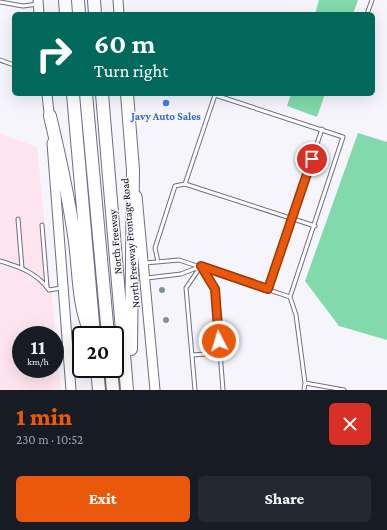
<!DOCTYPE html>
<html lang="en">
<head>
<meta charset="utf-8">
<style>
	:root { --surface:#171b24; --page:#242831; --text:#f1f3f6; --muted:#9ea1a6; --accent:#ea580c }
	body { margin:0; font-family:"Crimson Pro",serif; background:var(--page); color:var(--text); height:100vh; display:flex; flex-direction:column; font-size:15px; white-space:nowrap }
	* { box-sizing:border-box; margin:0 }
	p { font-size:13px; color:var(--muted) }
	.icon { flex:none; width:22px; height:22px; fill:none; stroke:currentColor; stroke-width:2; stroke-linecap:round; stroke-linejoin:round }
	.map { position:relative; height:390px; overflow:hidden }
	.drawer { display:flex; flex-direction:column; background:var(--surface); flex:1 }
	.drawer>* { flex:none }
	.banner { position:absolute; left:12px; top:12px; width:363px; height:84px; border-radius:6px; box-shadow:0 4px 16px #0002; background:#00695c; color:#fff; overflow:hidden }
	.speed { position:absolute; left:12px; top:326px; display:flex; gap:8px; font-size:20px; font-weight:700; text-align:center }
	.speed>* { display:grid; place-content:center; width:52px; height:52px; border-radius:50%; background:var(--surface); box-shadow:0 4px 16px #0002; line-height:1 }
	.speed small { font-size:10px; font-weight:400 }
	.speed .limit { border:2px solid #111; border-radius:6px; background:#fff; color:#111 }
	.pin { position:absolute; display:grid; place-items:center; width:34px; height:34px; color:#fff; margin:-17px; border:2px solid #fff; border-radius:50%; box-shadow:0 1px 4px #0007 }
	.me { position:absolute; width:44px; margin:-22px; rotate:355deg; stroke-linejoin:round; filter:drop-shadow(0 0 3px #0008) }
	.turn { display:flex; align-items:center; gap:14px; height:84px; padding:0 16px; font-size:18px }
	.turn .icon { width:52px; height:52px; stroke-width:2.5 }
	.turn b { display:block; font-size:28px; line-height:34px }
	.round { display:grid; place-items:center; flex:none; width:42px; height:42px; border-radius:6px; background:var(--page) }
	.summary { display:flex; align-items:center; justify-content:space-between; height:68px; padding:0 16px }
	h1 { font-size:24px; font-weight:800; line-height:30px; color:var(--accent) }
	.primary-button { display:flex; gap:8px; margin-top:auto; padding:8px 16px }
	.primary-button a { flex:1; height:46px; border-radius:6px; background:var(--accent); color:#fff; font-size:16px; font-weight:800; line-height:46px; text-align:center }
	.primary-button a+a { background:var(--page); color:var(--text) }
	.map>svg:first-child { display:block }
	.commercial { fill:#fde4ef; fill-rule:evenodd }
	.forest { fill:#82daac }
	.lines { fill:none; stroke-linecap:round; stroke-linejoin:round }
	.lane-casing { stroke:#706d85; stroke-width:5 }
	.secondary-casing { stroke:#706d85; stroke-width:11 }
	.highway-casing { stroke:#706d85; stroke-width:14 }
	.lane { stroke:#fff; stroke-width:3 }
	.secondary { stroke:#fff; stroke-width:9 }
	.highway { stroke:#fff; stroke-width:12 }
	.tree { fill:#80958c }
	.route-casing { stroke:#983908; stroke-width:10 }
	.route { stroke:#ea580c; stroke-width:7 }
	.shop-dot { fill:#3f7fe0; stroke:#f6f5fb; stroke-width:1.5 }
	.labels { text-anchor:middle; stroke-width:3; stroke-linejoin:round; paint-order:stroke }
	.shop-label { font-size:11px; font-weight:bold; fill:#366cbe; stroke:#f6f5fb }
	.street-label { font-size:11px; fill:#14131c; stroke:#f6f5fb }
</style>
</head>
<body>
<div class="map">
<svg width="387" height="390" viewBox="0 0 387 390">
	<rect width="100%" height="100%" fill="#f6f5fb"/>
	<path class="commercial" d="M0 134 37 147 61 390H0ZM21 335H55V369H21Z"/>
	<path class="forest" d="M319 0H358L353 14H315Z
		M291 94H325L317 117 287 106Z
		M358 133 387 142V340L339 326 305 281Z"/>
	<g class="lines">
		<defs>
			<path id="lane" d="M0 2 23 6 38 4
				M367 14 372 0
				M0 60 14 65
				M185 184 215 95 343 137 290 297 296 315 305 383
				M18 219 22 268
				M42 225 47 287
				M0 261C20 267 37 273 49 290L61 288
				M158 262 155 248 175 186 185 184 315 226
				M145 263 179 260 290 297
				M201 266 215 289 223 390
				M147 278 181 274 199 267
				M268 289 322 129
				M192 355 220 353
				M195 390 186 288 201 266
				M304 390 305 383 344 390"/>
			<path id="secondary" d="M38 0 39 14
				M118 0 119 14
				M47 94 50 122
				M52 143 71 390
				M137 196 155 390"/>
			<path id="highway" d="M65 0 66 14
				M78 0 79 14
				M94 0 95 14
				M73 94 94 335
				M86 94 108 335
				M102 94 127 390
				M127 94 133 170 131 349
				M50 116C60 158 69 199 75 242 79 273 78 304 90 332
				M97 369 99 390
				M111 369 113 390"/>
		</defs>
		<use href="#lane" class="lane-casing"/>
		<use href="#secondary" class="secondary-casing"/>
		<use href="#highway" class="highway-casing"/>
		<use href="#lane" class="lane"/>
		<use href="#secondary" class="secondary"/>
		<use href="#highway" class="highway"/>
	</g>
	<g class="tree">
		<circle cx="162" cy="290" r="3"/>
		<circle cx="166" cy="320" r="3"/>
	</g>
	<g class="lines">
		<defs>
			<path id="route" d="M219 341 215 289 201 266 268 289 312 159"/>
		</defs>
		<use href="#route" class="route-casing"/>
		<use href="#route" class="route"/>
	</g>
	<circle class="shop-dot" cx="166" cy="103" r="4"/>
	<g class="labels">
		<g class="shop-label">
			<text x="166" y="120">Javy Auto Sales</text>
		</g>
		<g class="street-label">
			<text transform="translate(115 242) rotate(-95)" y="4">North Freeway</text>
			<text transform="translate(130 243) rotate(-95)" y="4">North Freeway Frontage Road</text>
		</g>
	</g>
</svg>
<div class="speed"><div>11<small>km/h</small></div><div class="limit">20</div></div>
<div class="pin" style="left:312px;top:159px;background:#d93025"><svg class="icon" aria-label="arrive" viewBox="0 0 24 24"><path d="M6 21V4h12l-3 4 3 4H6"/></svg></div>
<svg class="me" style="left:219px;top:341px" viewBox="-20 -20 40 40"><circle r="17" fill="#ea580c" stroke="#fff" stroke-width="3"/><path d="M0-11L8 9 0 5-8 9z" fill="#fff"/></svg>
<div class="banner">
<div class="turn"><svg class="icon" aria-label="right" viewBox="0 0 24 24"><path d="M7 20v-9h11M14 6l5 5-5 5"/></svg><div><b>60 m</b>Turn right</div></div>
</div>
</div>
<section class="drawer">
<div class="summary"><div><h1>1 min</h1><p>230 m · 10:52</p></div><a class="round" style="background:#d93025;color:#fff"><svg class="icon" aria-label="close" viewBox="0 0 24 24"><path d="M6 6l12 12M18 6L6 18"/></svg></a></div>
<div class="primary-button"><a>Exit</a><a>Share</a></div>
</section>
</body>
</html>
